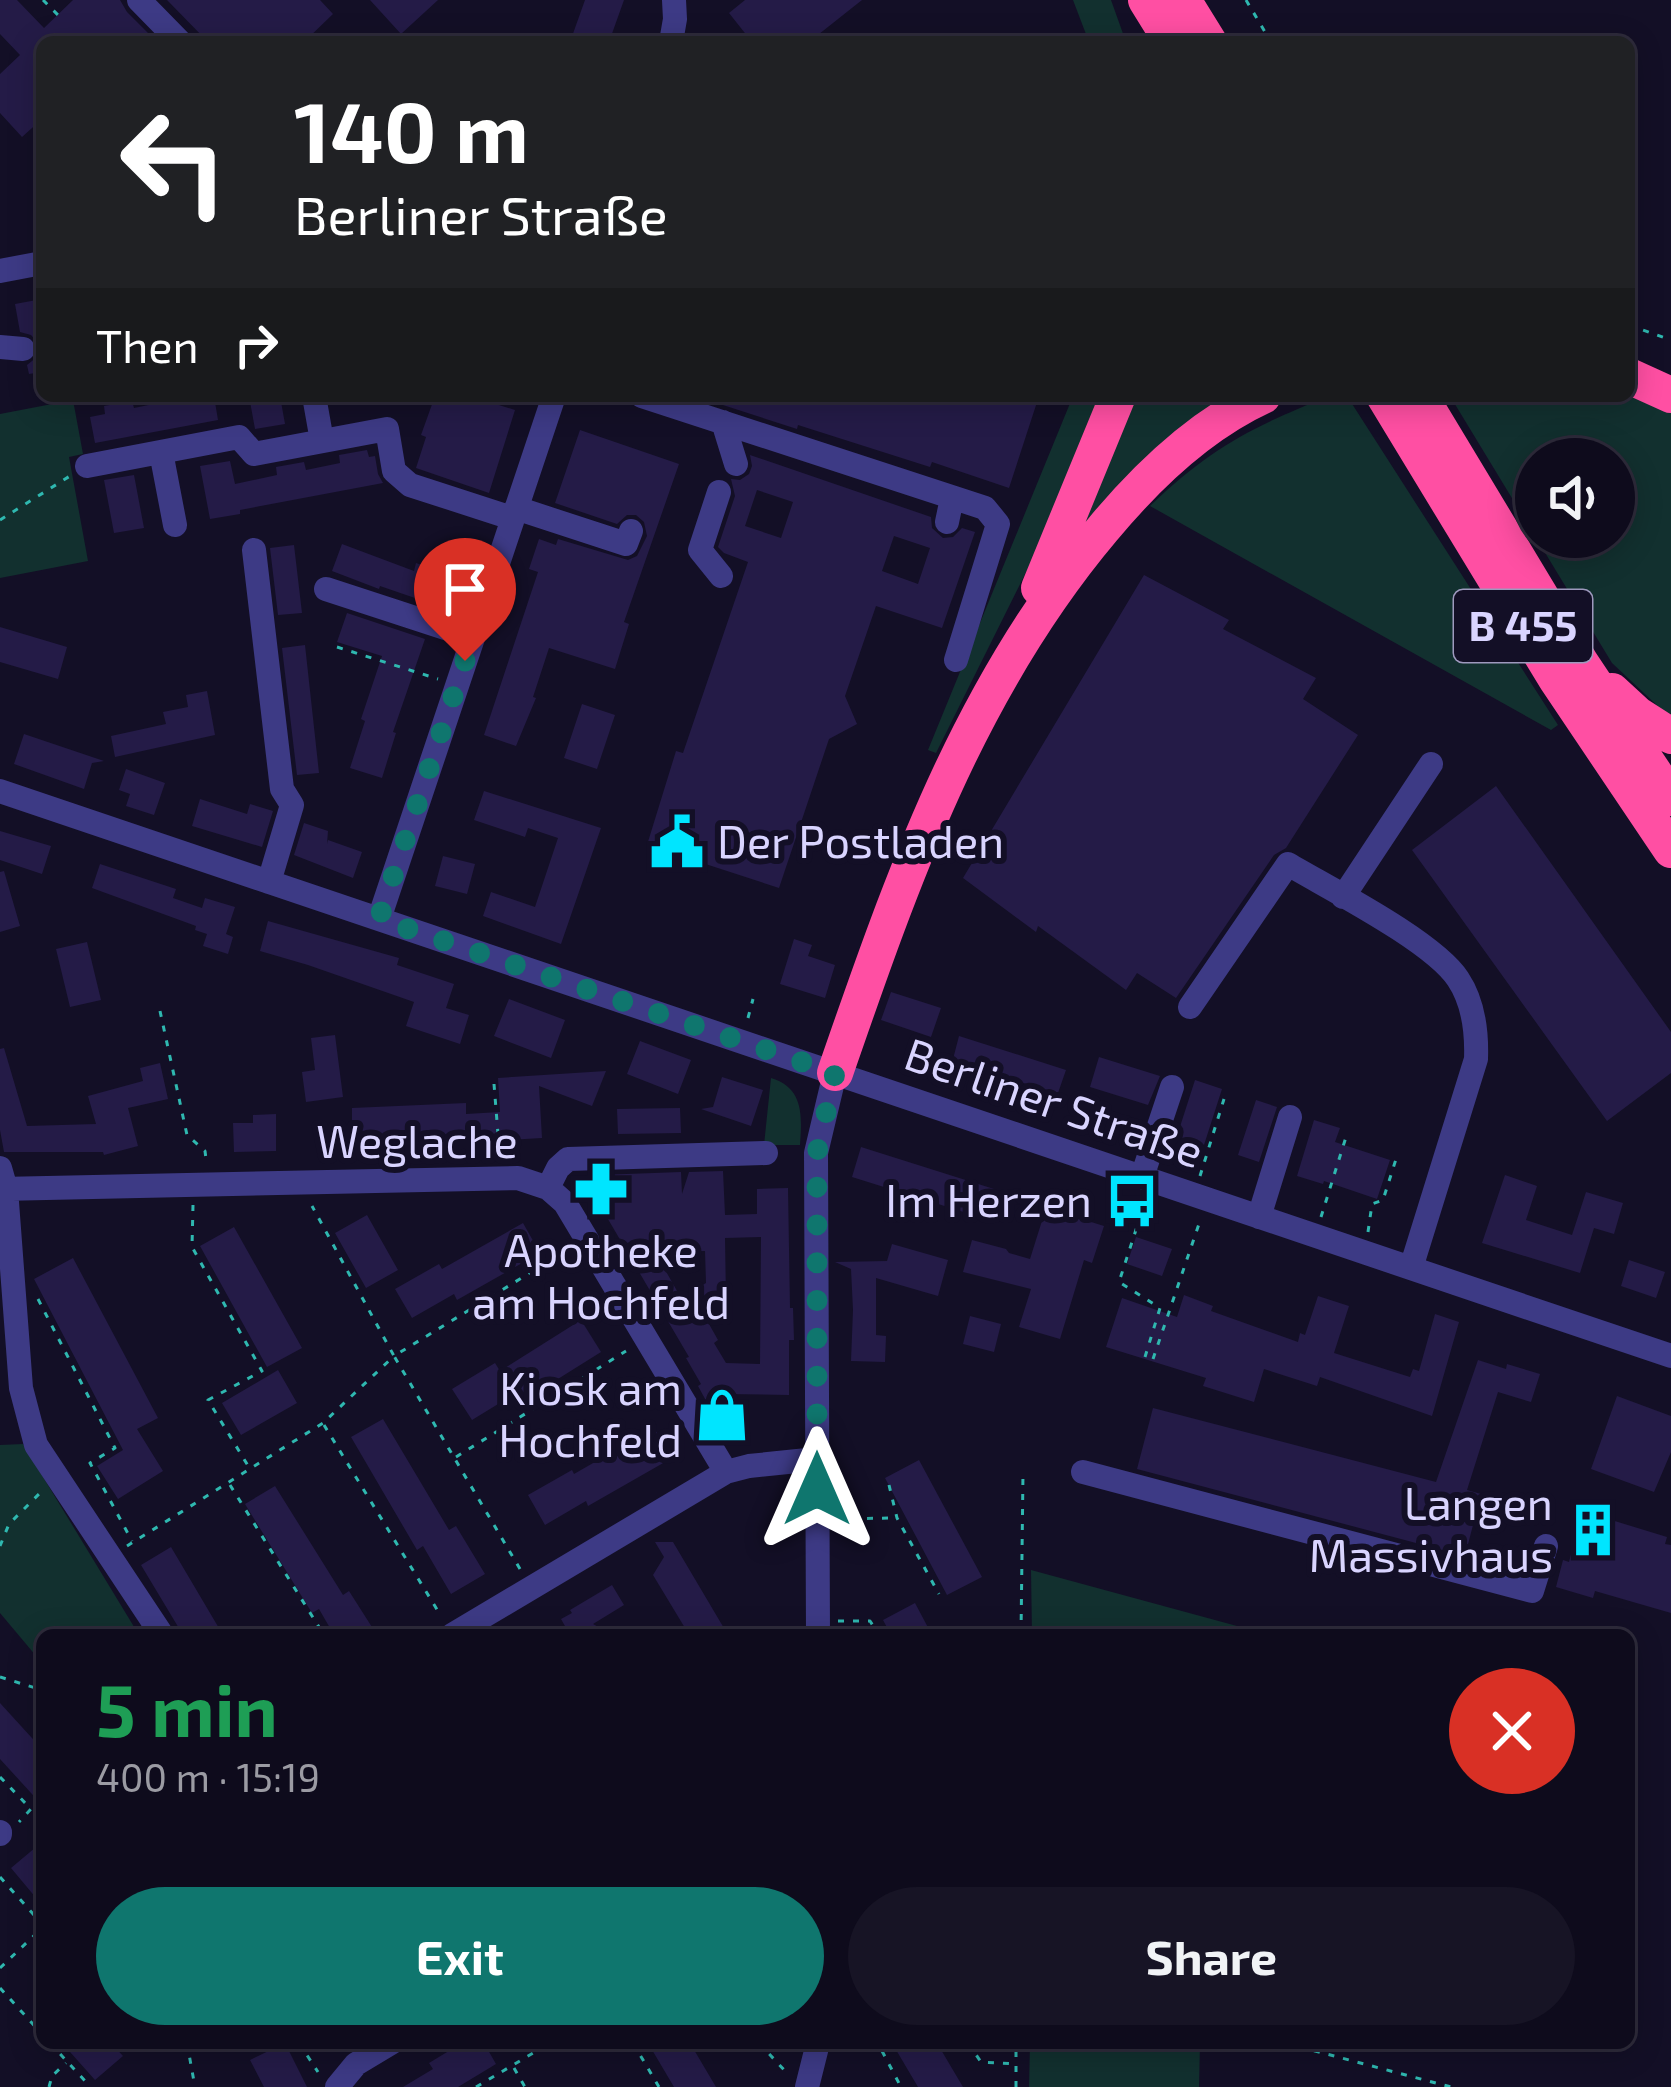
<!DOCTYPE html>
<html lang="en">
<head>
<meta charset="utf-8">
<style>
	:root { --surface:#0e0b1c; --page:#171425; --text:#f1f3f6; --muted:#9b9ba3; --line:#2e2b3b; --accent:#0f766e }
	body { margin:0; font-family:"Exo 2",sans-serif; background:var(--page); color:var(--text); height:100vh; display:flex; flex-direction:column; font-size:45px; white-space:nowrap }
	* { box-sizing:border-box; margin:0 }
	p { font-size:39px; color:var(--muted) }
	.icon { flex:none; width:66px; height:66px; fill:none; stroke:currentColor; stroke-width:2; stroke-linecap:round; stroke-linejoin:round }
	.map { position:relative; flex:1; overflow:hidden }
	.drawer { position:absolute; left:36px; top:1629px; width:1599px; height:420px; display:flex; flex-direction:column; background:var(--surface); border-radius:18px; box-shadow:0 6px 30px #0003,0 0 0 3px var(--line) }
	.drawer>* { flex:none }
	.top-card { position:absolute; left:36px; top:36px; width:1599px; height:366px; border-radius:18px; box-shadow:0 6px 30px #0003,0 0 0 3px var(--line); background:#202124; color:#fff; overflow:hidden }
	.fabs { position:absolute; left:1515px; top:438px; display:grid; gap:24px }
	.fabs a { display:grid; place-items:center; width:120px; height:120px; border-radius:50%; background:var(--surface); box-shadow:0 6px 30px #0003,0 0 0 3px var(--line); font-size:60px }
	.pin { position:absolute; display:grid; place-items:center; width:102px; height:102px; color:#fff; margin:-123px -51px; border-radius:50% 50% 50% 0; rotate:-45deg; box-shadow:0 0 12px #0007 }
	.pin .icon { rotate:45deg }
	.me { position:absolute; width:132px; margin:-66px; rotate:0deg; stroke-linejoin:round; filter:drop-shadow(0 0 9px #0008) }
	.turn { display:flex; align-items:center; gap:42px; height:252px; padding:0 60px; font-size:54px }
	.turn .icon { width:156px; height:156px; stroke-width:2.5 }
	.turn b { display:block; font-size:84px; line-height:102px }
	.then { display:flex; align-items:center; height:114px; padding:0 60px; background:#0003; gap:24px; font-size:45px }
	.round { display:grid; place-items:center; flex:none; width:126px; height:126px; border-radius:63px; background:var(--page) }
	.head { display:flex; align-items:center; justify-content:space-between; height:204px; padding:0 60px }
	h1 { font-size:72px; font-weight:700; line-height:90px; color:#1e9e55 }
	.cta { display:flex; gap:24px; margin-top:auto; padding:24px 60px }
	.cta a { flex:1; height:138px; border-radius:72px; background:var(--accent); color:#fff; font-size:48px; font-weight:700; line-height:138px; text-align:center }
	.cta a+a { background:var(--page); color:var(--text) }
	.map>svg:first-child { display:block }
	.green { fill:#12302f; fill-rule:evenodd }
	.building { fill:#241b47; fill-rule:evenodd }
	.lines { fill:none; stroke-linecap:round; stroke-linejoin:round }
	.path { stroke:#2fb8b0; stroke-width:3; stroke-dasharray:6 9; stroke-linecap:butt }
	.minor { stroke:#3d3a85; stroke-width:24 }
	.highway { stroke:#ff4fa3; stroke-width:36 }
	.route { stroke:#0f766e; stroke-width:21; stroke-dasharray:0 37.8 }
	.labels { text-anchor:middle; stroke-width:12; stroke-linejoin:round; paint-order:stroke }
	.shield { fill:#130f26; stroke:#9e99be; stroke-width:3 }
	.shield-label { font-size:42px; font-weight:bold; fill:#d9d4ff }
	.poi-label { font-size:45px; fill:#d9d4ff; stroke:#130f26; text-anchor:end }
	.street-label { font-size:45px; fill:#d9d4ff; stroke:#130f26 }
</style>
</head>
<body>
<div class="map">
<svg width="1671" height="2087" viewBox="0 0 1671 2087">
	<rect width="100%" height="100%" fill="#130f26"/>
	<path class="green" d="M1073 0H1111L1126 42H1089Z
		M1629 382 1671 403V714L1662 710 1612 663 1450 396H1629ZM1536 459H1614V537H1536Z
		M1073 396H1099L1042 540 936 753 928 750Z
		M1135 396H1227L1076 533Z
		M1330 396H1347L1558 725 1551 730 1150 506C1210 448 1253 426 1330 396Z
		M73 400 83 454 69 457 88 561 0 578V414Z
		M771 1078C804 1088 802 1116 800 1145H764Z
		M23 1444 139 1635H42V1663L0 1613V1445Z
		M1031 1570 1248 1629V1635H1032Z
		M1030 2043H1200L1199 2087H1029Z"/>
	<path class="building" d="M0 0H17L44 28 73 0H120L127 12 157 42H42V119L22 137 0 113V74L20 55 0 34Z
		M167 0H320L333 14 304 42H208Z
		M370 0H438L401 34Z
		M585 0H624L609 42H570Z
		M745 0H862L809 42H752L729 13Z
		M42 299V372L29 374 27 365 37 357 38 343 31 335 20 332 15 304Z
		M167 396H214L218 420 95 443 90 417 105 414 104 406 132 401 134 408 168 401Z
		M249 396H280L285 424 255 429Z
		M435 396H470L515 410 489 493 416 468 426 437 421 435Z
		M695 396H1039L1009 488 932 462 930 467 798 425 797 429Z
		M580 430 679 464 624 622 629 624 615 669 549 648 533 697 536 698 516 746 484 735 538 572 529 569 539 539 556 545 558 539 628 560 637 556 647 536 644 522 636 515H627L617 524 555 503Z
		M367 450 369 457 375 456 378 474 383 483 240 510V514L210 519 200 466 230 461 235 484 277 475 276 467 304 462 306 470 340 463 339 455Z
		M750 455 931 517 932 528 943 538 953 537 962 528 975 532 942 628 876 606 845 696 857 724 829 739 779 888 647 845 676 751 683 753 748 562 724 553 718 547 735 496 731 479 740 480 749 474 752 466ZM757 490 793 502 781 538 745 526ZM894 536 930 548 918 584 882 571Z
		M134 475 144 528 114 533 104 480Z
		M342 544 414 571 416 563 455 576 444 608 380 586 379 589 332 571Z
		M294 545 302 613 278 615 270 548Z
		M1144 575 1229 620 1223 629 1316 678 1303 699 1358 735 1286 848 1274 855 1176 998 1137 973 1126 990 1038 926 1036 932 963 878Z
		M347 613 425 639 393 732 396 733 382 778 350 768 365 721 361 719 382 656 337 642Z
		M0 627 67 647 58 679 0 662Z
		M305 645 319 773 297 775 282 648Z
		M207 691 215 735 115 757 111 736 166 724 163 712 188 707 186 695Z
		M582 704 615 715 597 769 564 758Z
		M24 734 104 761 92 763 84 789 14 764Z
		M126 769 165 783 154 815 126 806 130 794 119 790Z
		M1496 786 1671 1032V1073L1607 1121 1412 850Z
		M484 791 601 828 561 944 483 916 491 892 535 907 558 838 528 828 525 837 474 820Z
		M200 799 247 814 250 804 273 811 262 847 192 826Z
		M304 823 328 831 327 844 328 840 362 852 353 878 294 855Z
		M0 831 51 846 42 874 0 860Z
		M443 856 475 864 467 894 435 886Z
		M100 864 176 889 173 898 202 908 205 898 235 907 226 934 233 937 228 954 203 946 207 934 195 930 196 926 92 888Z
		M4 871 20 926 0 932V872Z
		M268 921 399 958 397 965 454 984 446 1008 469 1015 460 1044 406 1026 414 1002 308 965 260 951Z
		M794 939 812 945 808 956 835 965 825 998 780 984Z
		M87 942 101 1000 70 1007 56 949Z
		M891 992 941 1008 931 1037 881 1020Z
		M509 999 565 1020 551 1058 494 1036Z
		M335 1035 343 1097 306 1102 302 1072 315 1070 311 1038Z
		M959 1036 1066 1070 1058 1093 952 1063Z
		M640 1041 691 1060 678 1094 627 1074Z
		M4 1048 27 1126 96 1124 88 1096 143 1081 140 1068 160 1063 168 1099 128 1108 138 1146 104 1155 103 1152H4L0 1130V1049Z
		M1099 1057 1160 1076 1148 1105 1090 1087Z
		M606 1071 592 1106 539 1086 542 1138 411 1146H352V1108L466 1103V1114L500 1112 498 1078Z
		M722 1077 763 1090 751 1126 701 1109 713 1107Z
		M1195 1080 1222 1089 1204 1145 1177 1136Z
		M1256 1100 1277 1107 1259 1162 1238 1155Z
		M680 1108 681 1133 618 1134 617 1109Z
		M276 1114V1151L234 1152 233 1123H253V1115Z
		M1314 1120 1340 1128 1335 1142 1390 1160 1377 1199 1324 1181 1323 1184 1297 1176Z
		M861 1147 994 1189 986 1219 852 1177Z
		M723 1171 725 1215 757 1214V1189L788 1188 790 1308H793L794 1340H789V1395L724 1394 733 1410 716 1419 698 1386 701 1384 686 1358 689 1357 605 1214H600L599 1175 681 1172 682 1194 689 1172ZM761 1237 760 1364 726 1363 714 1343 718 1340 696 1301 726 1299 725 1238ZM705 1251 706 1283 681 1298 655 1252Z
		M1505 1175 1537 1186 1526 1220 1572 1235 1586 1192 1623 1203 1614 1234 1594 1228 1580 1273 1482 1243Z
		M1046 1208 1104 1226 1092 1263 1084 1260 1060 1339 1019 1327 1031 1289 963 1272 972 1240 1006 1249 1009 1253 1030 1259Z
		M367 1215 398 1270 366 1288 335 1233Z
		M523 1223 540 1253 457 1300 454 1294 412 1318 395 1289 439 1264 442 1269Z
		M234 1227 302 1348 267 1367 200 1246Z
		M1136 1237 1172 1249 1162 1276 1127 1264Z
		M892 1244 948 1260 938 1296 876 1278V1335L886 1336 885 1362 851 1361 853 1310 851 1269 835 1262 887 1261Z
		M73 1258 158 1418 137 1429 163 1471 118 1499 97 1466 123 1450 34 1279Z
		M1629 1260 1665 1272 1656 1298 1621 1286Z
		M1184 1295 1213 1306 1211 1311 1298 1342 1300 1333 1305 1335 1318 1296 1349 1306 1334 1353 1410 1377 1413 1369 1419 1371 1435 1314 1459 1322 1432 1416 1320 1377 1317 1386 1264 1369 1254 1402 1203 1386 1206 1378 1106 1347 1122 1298 1177 1317Z
		M970 1316 1001 1324 994 1352 963 1344Z
		M581 1320 601 1352 518 1404 513 1395 472 1420 452 1389 495 1363 500 1371Z
		M1478 1360 1506 1369 1507 1364 1540 1374 1531 1402 1498 1392 1467 1490 1481 1494 1465 1556 1137 1469 1153 1408 1436 1482Z
		M278 1370 297 1403 241 1435 222 1403Z
		M1617 1396 1671 1416V1452L1654 1492 1591 1469Z
		M383 1419 449 1530 456 1526 485 1574 451 1594 423 1546 417 1550 351 1437Z
		M654 1428 672 1458 588 1506 586 1501 545 1525 528 1495 572 1470 574 1474Z
		M919 1460 982 1577 947 1595 885 1478Z
		M275 1486 343 1595 349 1591 377 1635H334L319 1609 312 1613 245 1504Z
		M1582 1511 1667 1537 1665 1544 1671 1545V1613L1595 1591 1593 1598 1556 1587 1563 1560 1569 1562Z
		M655 1542H673L728 1635H693L688 1626 685 1628 653 1575 664 1557Z
		M171 1547 223 1635H183L141 1565Z
		M612 1585 624 1605 593 1624 613 1635H570L561 1619 572 1613 570 1610Z
		M915 1603 932 1635H891L883 1620Z
		M0 1703 42 1749V1805L0 1759Z
		M42 1842V1905L11 1868Z
		M62 2043H111L123 2056 95 2080Z
		M285 2043 307 2087H264L250 2060Z
		M462 2043H484L496 2064 458 2087H403L433 2069 429 2063Z
		M648 2043H690L716 2087H674Z
		M892 2043H937L963 2087H918Z"/>
	<g class="lines">
		<path class="path" d="M43 0 58 15
			M1246 0 1271 42
			M1629 325 1671 340
			M0 520 70 476
			M337 647 438 679
			M160 1011 187 1135 205 1151 206 1159
			M748 1018 753 999
			M494 1084 500 1159
			M1200 1176 1224 1099
			M193 1205 192 1247 262 1371 208 1400 250 1469
			M1321 1217 1346 1137
			M1368 1232 1372 1204 1383 1200 1397 1156
			M38 1299 115 1448 90 1463 132 1541
			M1145 1357 1160 1308 1119 1282 1146 1199
			M1153 1359 1201 1218
			M324 1425 441 1616
			M456 1457 626 1351
			M230 1485 324 1635
			M889 1485 897 1518 939 1594
			M837 1519 894 1518
			M0 1546 9 1524 39 1494
			M127 1546 323 1423 394 1356 312 1206
			M520 1569 394 1356 569 1249
			M838 1621H870L879 1635
			M1021 1635 1023 1473
			M0 1677 42 1690
			M0 1777 31 1809 19 1822
			M0 1877 42 1924
			M0 1968 42 1928
			M0 1988 42 2034
			M50 2043 87 2083
			M187 2043 195 2087
			M299 2043 318 2072
			M633 2043 659 2087
			M759 2043 786 2072
			M968 2043 981 2062 1016 2064
			M1285 2043 1451 2087
			M882 2051 901 2087
			M514 2068 525 2087
			M49 2087 52 2076 66 2063
			M476 2087 550 2043
			M1016 2087V2043"/>
		<path class="minor" d="M139 0 180 42
			M671 42 675 19 674 0
			M0 271 42 263
			M0 347 23 349
			M314 396 322 441
			M642 396 985 508 998 524 956 660
			M723 422 736 464
			M161 452 175 525
			M87 466 239 437 254 454 387 429 394 471 410 485 512 518
			M719 492 700 550 721 576
			M516 508 626 544 631 531
			M947 522 952 498
			M254 550 282 789 292 805 269 882
			M326 589 473 637
			M0 791 1671 1356
			M1343 897 1431 764
			M379 919 554 396
			M1190 1007 1288 864C1330 889 1433 941 1458 979 1474 1003 1477 1031 1476 1059L1411 1268
			M0 1168 6 1189 21 1388 36 1445 162 1635
			M1142 1177 1172 1087
			M548 1188 558 1168 568 1159 766 1153
			M0 1189 518 1178 548 1188 565 1203 726 1472 749 1466 817 1459
			M1259 1217 1290 1117
			M1083 1472 1532 1591 1546 1546
			M452 1635 726 1472
			M818 1635 816 1153 835 1073
			M0 1832V1834
			M337 2087 356 2064 391 2043
			M807 2087 818 2043"/>
		<path class="highway" d="M1146 0 1172 42
			M1183 0 1209 42
			M1629 376 1671 395
			M1384 396 1556 679 1671 850
			M1420 396 1581 663 1671 798
			M1039 588 1118 396
			M1612 691 1637 714 1671 736
			M835 1073C902 879 968 689 1103 529 1147 476 1200 425 1263 396"/>
	</g>
	<g class="lines">
		<path class="route" d="M465 661 379 919 835 1073 817 1153V1489"/>
	</g>
	<defs>
		<symbol id="civic-bare" viewBox="-9 -9 18 18"><path d="M-.6-6.5H3V-4.5H.6V-3L4-1V1h2V6H-6V1h2V-1L-.6-3ZM-1.2 2.5V6h2.4V2.5Z" fill="#00e5ff" stroke="#130f26" stroke-width="2.5" paint-order="stroke"/></symbol>
		<symbol id="pharmacy-bare" viewBox="-9 -9 18 18"><path d="M-2-6h4v4h4v4h-4v4h-4v-4h-4v-4h4Z" fill="#00e5ff" stroke="#130f26" stroke-width="2.5" paint-order="stroke"/></symbol>
		<symbol id="bus-bare" viewBox="-9 -9 18 18"><path d="M-5-6H5V4H4V6H2V4H-2V6H-4V4H-5ZM-3.5-4V0h7V-4ZM-3.5 1.2v1.5H-2V1.2ZM2 1.2v1.5H3.5V1.2Z" fill="#00e5ff" stroke="#130f26" stroke-width="2.5" paint-order="stroke"/></symbol>
		<symbol id="shop-bare" viewBox="-9 -9 18 18"><path d="M-5-2.5h2.3a2.7 3.5 0 0 1 5.4 0H5L5.5 6h-11ZM-1.5-2.5h3a1.5 2.3 0 0 0-3 0Z" fill="#00e5ff" stroke="#130f26" stroke-width="2.5" paint-order="stroke"/></symbol>
		<symbol id="building-bare" viewBox="-9 -9 18 18"><path d="M-4-6H4V6H1V3H-1V6H-4ZM-2.5-4.3h1.7v1.8h-1.7ZM.8-4.3h1.7v1.8H.8ZM-2.5-1h1.7V.8h-1.7ZM.8-1h1.7V.8H.8Z" fill="#00e5ff" stroke="#130f26" stroke-width="2.5" paint-order="stroke"/></symbol>
	</defs>
	<g fill-rule="evenodd">
		<use href="#civic-bare" x="639" y="804" width="76" height="76"/>
		<use href="#pharmacy-bare" x="563" y="1151" width="76" height="76"/>
		<use href="#bus-bare" x="1094" y="1163" width="76" height="76"/>
		<use href="#shop-bare" x="684" y="1377" width="76" height="76"/>
		<use href="#building-bare" x="1555" y="1492" width="76" height="76"/>
	</g>
	<g class="labels">
		<rect class="shield" x="1454" y="590" width="138" height="72" rx="9"/>
		<g class="shield-label">
			<text x="1523" y="641">B 455</text>
		</g>
		<g class="poi-label">
			<text x="717" y="858" text-anchor="start">Der Postladen</text>
			<text x="1092" y="1217">Im Herzen</text>
			<text x="601" y="1267" text-anchor="middle">Apotheke<tspan x="601" dy="52">am Hochfeld</tspan></text>
			<text x="682" y="1405">Kiosk am<tspan x="682" dy="52">Hochfeld</tspan></text>
			<text x="1553" y="1520">Langen<tspan x="1553" dy="52">Massivhaus</tspan></text>
		</g>
		<g class="street-label">
			<text transform="translate(1054 1103) rotate(19)" y="16">Berliner Straße</text>
			<text x="417" y="1158">Weglache</text>
		</g>
	</g>
</svg>
<div class="fabs">
<a><svg class="icon" aria-label="sound" viewBox="0 0 24 24"><path d="M4 9h4l5-4v14l-5-4H4zM17 9q2 3 0 6"/></svg></a>
</div>
<div class="pin" style="left:465px;top:661px;background:#d93025"><svg class="icon" aria-label="arrive" viewBox="0 0 24 24"><path d="M6 21V4h12l-3 4 3 4H6"/></svg></div>
<svg class="me" style="left:817px;top:1489px" viewBox="-20 -20 40 40"><path d="M0-17L14 15 0 8-14 15z" fill="#0f766e" stroke="#fff" stroke-width="4"/></svg>
<div class="top-card">
<div class="turn"><svg class="icon" aria-label="left" viewBox="0 0 24 24"><path d="M17 20v-9H6M10 6l-5 5 5 5"/></svg><div><b>140 m</b>Berliner Straße</div></div>
<div class="then">Then<svg class="icon" aria-label="right" viewBox="0 0 24 24"><path d="M7 20v-9h11M14 6l5 5-5 5"/></svg></div>
</div>
<section class="drawer">
<div class="head"><div><h1>5 min</h1><p>400 m · 15:19</p></div><a class="round" style="background:#d93025;color:#fff"><svg class="icon" aria-label="close" viewBox="0 0 24 24"><path d="M6 6l12 12M18 6L6 18"/></svg></a></div>
<div class="cta"><a>Exit</a><a>Share</a></div>
</section>
</div>
</body>
</html>
